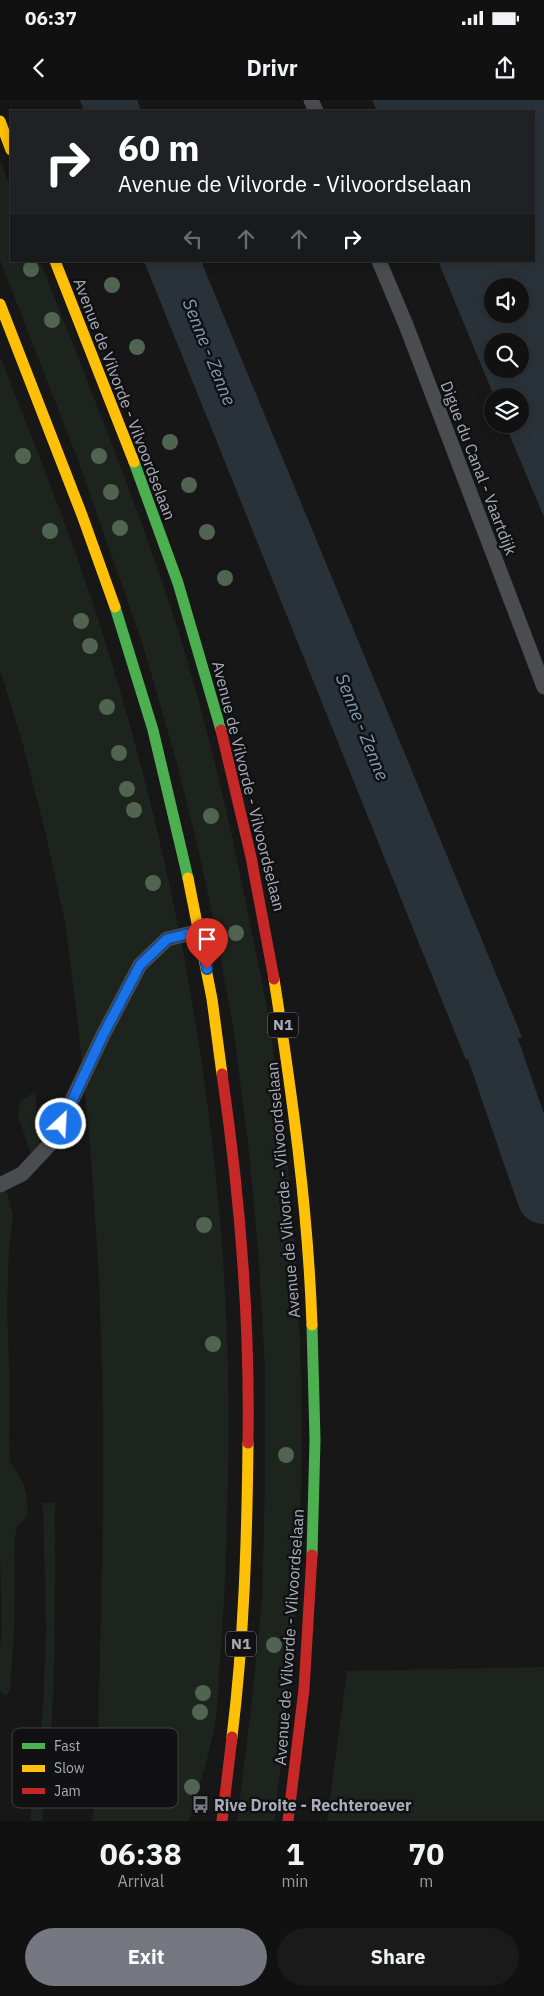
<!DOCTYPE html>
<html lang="en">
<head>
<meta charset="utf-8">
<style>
	:root { --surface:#111; --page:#1a1a1a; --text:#f1f3f6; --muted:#9c9d9f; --line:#303131; --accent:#757880 }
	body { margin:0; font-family:"IBM Plex Sans",sans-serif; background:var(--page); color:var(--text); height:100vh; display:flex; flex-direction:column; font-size:19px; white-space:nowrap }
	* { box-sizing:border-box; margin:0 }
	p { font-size:16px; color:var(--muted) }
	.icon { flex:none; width:28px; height:28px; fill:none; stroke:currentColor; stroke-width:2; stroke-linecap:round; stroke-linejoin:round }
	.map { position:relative; height:1721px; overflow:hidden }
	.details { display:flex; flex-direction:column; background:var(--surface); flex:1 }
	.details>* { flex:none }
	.top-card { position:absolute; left:10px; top:10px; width:525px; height:152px; border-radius:0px; box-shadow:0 2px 12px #0003,0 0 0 1px var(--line); background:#202124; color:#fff; overflow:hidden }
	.tools { position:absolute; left:484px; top:178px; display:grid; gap:10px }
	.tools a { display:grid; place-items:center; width:45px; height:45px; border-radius:50%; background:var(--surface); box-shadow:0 2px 12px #0003,0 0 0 1px var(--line); font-size:25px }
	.pin { position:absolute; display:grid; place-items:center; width:42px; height:42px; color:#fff; margin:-51px -21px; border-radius:50% 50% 50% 0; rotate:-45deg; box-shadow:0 0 5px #0007 }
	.pin .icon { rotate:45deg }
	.me { position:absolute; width:55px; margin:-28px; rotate:25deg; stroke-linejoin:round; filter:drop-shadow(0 0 4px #0008) }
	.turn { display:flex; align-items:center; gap:18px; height:105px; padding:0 25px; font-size:22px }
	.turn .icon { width:65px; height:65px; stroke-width:2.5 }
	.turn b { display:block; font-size:35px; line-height:42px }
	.lanes { display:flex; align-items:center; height:48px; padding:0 25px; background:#0003; justify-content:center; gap:25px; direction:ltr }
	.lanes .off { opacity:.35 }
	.eta { display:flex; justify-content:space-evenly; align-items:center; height:85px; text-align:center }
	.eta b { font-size:30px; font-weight:700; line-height:35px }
	.primary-button { display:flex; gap:10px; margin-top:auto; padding:10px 25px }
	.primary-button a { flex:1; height:58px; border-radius:30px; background:var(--accent); color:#fff; font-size:20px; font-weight:700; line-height:58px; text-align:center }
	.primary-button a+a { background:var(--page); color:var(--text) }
	.status { display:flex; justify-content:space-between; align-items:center; height:35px; padding:0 25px; background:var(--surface); direction:ltr }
	.status svg { height:14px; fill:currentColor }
	header { display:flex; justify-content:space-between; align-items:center; height:65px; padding:0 25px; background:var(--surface); font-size:22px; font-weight:700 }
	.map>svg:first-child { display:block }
	.green { fill:#1d241e }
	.water { fill:#2a3239; fill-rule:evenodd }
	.pier { fill:#171717 }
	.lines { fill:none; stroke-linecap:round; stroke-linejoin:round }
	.river { stroke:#2a3239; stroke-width:54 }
	.lane { stroke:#4b4c50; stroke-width:15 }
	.fast { stroke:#4caf50; stroke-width:11 }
	.slow { stroke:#ffc107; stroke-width:11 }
	.jam { stroke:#c62828; stroke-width:11 }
	.tree { fill:#506451 }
	.route-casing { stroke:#114b97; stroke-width:12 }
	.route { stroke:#1a73e8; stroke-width:9 }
	.labels { text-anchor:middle; stroke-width:5; stroke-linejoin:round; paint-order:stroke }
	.shield { fill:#111113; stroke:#7b7e86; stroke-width:1 }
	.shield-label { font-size:15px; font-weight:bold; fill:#a8adb8 }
	.street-label { font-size:16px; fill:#a8adb8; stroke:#111113 }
	.poi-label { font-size:16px; font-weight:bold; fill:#a8adb8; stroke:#111113; text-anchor:start }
	.water-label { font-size:18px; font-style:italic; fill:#7f9bb3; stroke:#111113 }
	.key { fill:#111113; stroke:#3e4045; stroke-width:1 }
	.key-label { font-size:14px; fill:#a8adb8 }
</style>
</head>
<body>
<div class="status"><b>06:37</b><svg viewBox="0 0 49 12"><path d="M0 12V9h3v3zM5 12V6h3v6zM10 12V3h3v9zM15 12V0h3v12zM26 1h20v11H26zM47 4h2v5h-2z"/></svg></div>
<header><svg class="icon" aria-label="back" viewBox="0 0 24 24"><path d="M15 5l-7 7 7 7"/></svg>Drivr<svg class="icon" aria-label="share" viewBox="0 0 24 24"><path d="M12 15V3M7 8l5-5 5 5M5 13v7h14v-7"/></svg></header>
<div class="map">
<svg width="544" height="1721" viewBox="0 0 544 1721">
	<rect width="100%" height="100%" fill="#171717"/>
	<path class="green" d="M0 60 11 89V161H40C88 283 138 405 178 530 207 624 230 721 249 818 256 855 265 892 270 929 294 1079 304 1233 301 1385 299 1498 288 1609 274 1721H237L252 1600 262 1500 265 1382V1269L258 1148 248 1043 234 933 215 826 198 748 176 660 142 542 78 360 0 160Z
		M0 256C32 338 65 420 93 503 185 785 235 1082 228 1378 227 1439 225 1499 220 1559 218 1583 219 1610 213 1634 207 1663 197 1692 189 1721H92L97 1685 103 1419V1308L99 1176 90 1045 79 933 65 822 45 731 22 641 0 570Z
		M35 992 41 1057H32L18 1015 20 1001Z
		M0 1084 6 1087 13 1117 9 1150 7 1206 10 1290 9 1350 10 1361 23 1383 27 1396 28 1415 17 1427 15 1436 14 1533 10 1589 7 1595H4L0 1590V1548L2 1534 0 1450Z
		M43 1403H55C55 1510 57 1616 42 1721H30L43 1609 46 1530Z
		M544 1567V1721H327L347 1571Z"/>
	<path class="water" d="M80 0H137L141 11H84Z
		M372 0H544V417L505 324H520V296H494L438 161H534V11H377ZM520 186V214H492V186ZM492 241H520V269H492Z
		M144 161H201L522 937 466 960Z"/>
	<path class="pier" d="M522 937 523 939 467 962 466 960Z"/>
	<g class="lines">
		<path class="river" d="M466 881 493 949 544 1097"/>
		<path class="lane" d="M311 0 316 11
			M379 161 406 225 544 587
			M0 1085 22 1074 52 1042 103 935 140 865 167 839 200 831"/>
		<path class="fast" d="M134 362 178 483 221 630
			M115 507 153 630 188 778
			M312 1225 315 1340 312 1455"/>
		<path class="slow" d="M0 21 11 50
			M55 161 134 362
			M0 204 82 415 115 507
			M188 778 212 899 222 974
			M274 879C292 994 308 1109 312 1225
			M232 1637C244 1539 247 1441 248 1343"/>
		<path class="jam" d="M221 630 251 757 274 879
			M222 974C240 1096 250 1220 248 1343
			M222 1721 232 1637
			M288 1721 304 1589 312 1455"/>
	</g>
	<g class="tree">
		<circle cx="31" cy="169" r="8"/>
		<circle cx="112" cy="185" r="8"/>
		<circle cx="52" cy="220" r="8"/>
		<circle cx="137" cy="247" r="8"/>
		<circle cx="170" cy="342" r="8"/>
		<circle cx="23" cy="356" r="8"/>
		<circle cx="99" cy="356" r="8"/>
		<circle cx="189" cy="385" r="8"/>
		<circle cx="111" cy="392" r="8"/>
		<circle cx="120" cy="428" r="8"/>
		<circle cx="50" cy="431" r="8"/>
		<circle cx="207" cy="432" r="8"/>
		<circle cx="225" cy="478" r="8"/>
		<circle cx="81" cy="521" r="8"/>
		<circle cx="90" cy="546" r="8"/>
		<circle cx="107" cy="607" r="8"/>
		<circle cx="119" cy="653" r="8"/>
		<circle cx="127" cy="689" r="8"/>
		<circle cx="134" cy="710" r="8"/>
		<circle cx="211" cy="716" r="8"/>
		<circle cx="153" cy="783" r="8"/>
		<circle cx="236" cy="833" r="8"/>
		<circle cx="204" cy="1125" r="8"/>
		<circle cx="213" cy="1244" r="8"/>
		<circle cx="286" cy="1355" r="8"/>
		<circle cx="274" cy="1545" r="8"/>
		<circle cx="203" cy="1593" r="8"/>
		<circle cx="200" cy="1612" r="8"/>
		<circle cx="192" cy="1687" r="8"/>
	</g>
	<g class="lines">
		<defs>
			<path id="route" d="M61 1024 103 935 140 865 167 839 200 831 207 869"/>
		</defs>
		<use href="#route" class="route-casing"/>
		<use href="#route" class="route"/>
	</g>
	<defs>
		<symbol id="bus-bare" viewBox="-9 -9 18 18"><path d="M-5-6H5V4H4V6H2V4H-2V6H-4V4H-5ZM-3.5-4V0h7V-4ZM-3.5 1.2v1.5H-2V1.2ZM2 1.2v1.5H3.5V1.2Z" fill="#757880" stroke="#111113" stroke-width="2.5" paint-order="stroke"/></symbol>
	</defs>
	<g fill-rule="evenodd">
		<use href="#bus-bare" x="188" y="1692" width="25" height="25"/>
	</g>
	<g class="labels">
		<g class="shield">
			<rect x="268" y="912.5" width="30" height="25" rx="4"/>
			<rect x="226" y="1531.5" width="30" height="25" rx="4"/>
		</g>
		<g class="shield-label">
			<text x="283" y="930">N1</text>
			<text x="241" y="1549">N1</text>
		</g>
		<g class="street-label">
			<text transform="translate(125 299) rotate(69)" y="6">Avenue de Vilvorde - Vilvoordselaan</text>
			<text transform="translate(479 368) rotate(69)" y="6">Digue du Canal - Vaartdijk</text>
			<text transform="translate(249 686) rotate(76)" y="6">Avenue de Vilvorde - Vilvoordselaan</text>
			<text transform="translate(283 1090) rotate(-95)" y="6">Avenue de Vilvorde - Vilvoordselaan</text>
			<text transform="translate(289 1537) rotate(-86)" y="6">Avenue de Vilvorde - Vilvoordselaan</text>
		</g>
		<g class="poi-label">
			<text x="214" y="1711">Rive Droite - Rechteroever</text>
		</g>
		<g class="water-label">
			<text transform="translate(209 252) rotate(68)" y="6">Senne - Zenne</text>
			<text transform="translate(362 627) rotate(68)" y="6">Senne - Zenne</text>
		</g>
	</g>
	<rect x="12" y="1628" width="166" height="80" rx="8" class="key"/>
	<rect x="22" y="1643" width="23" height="6" fill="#4caf50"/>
	<rect x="22" y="1665" width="23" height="7" fill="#ffc107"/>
	<rect x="22" y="1688" width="23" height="6" fill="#c62828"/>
	<g class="key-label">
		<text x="54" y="1651">Fast</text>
		<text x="54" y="1673">Slow</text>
		<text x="54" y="1696">Jam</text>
	</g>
</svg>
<div class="tools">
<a><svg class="icon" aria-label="sound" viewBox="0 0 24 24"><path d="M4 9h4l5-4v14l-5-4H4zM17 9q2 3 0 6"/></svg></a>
<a><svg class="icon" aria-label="search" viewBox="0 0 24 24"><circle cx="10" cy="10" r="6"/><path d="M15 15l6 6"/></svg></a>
<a><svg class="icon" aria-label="layers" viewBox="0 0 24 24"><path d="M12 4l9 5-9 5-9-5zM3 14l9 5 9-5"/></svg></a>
</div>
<div class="pin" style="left:207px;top:869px;background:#d93025"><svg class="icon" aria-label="arrive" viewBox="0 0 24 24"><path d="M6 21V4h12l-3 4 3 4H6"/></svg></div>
<svg class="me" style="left:61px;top:1024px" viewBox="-20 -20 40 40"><circle r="17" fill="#1a73e8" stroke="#fff" stroke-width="3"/><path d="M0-11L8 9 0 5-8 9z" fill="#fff"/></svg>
<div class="top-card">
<div class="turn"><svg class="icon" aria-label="right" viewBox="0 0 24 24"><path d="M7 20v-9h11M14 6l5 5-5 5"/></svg><div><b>60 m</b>Avenue de Vilvorde - Vilvoordselaan</div></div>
<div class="lanes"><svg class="icon off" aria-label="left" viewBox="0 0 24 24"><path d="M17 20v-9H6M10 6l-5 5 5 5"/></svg><svg class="icon off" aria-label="ahead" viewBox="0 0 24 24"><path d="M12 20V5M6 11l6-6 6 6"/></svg><svg class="icon off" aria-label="ahead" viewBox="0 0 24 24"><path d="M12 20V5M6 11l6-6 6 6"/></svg><svg class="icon" aria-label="right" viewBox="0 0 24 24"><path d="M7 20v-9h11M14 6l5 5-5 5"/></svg></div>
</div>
</div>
<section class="details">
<div class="eta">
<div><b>06:38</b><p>Arrival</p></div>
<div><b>1</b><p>min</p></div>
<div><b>70</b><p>m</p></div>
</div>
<div class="primary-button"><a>Exit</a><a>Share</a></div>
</section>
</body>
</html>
